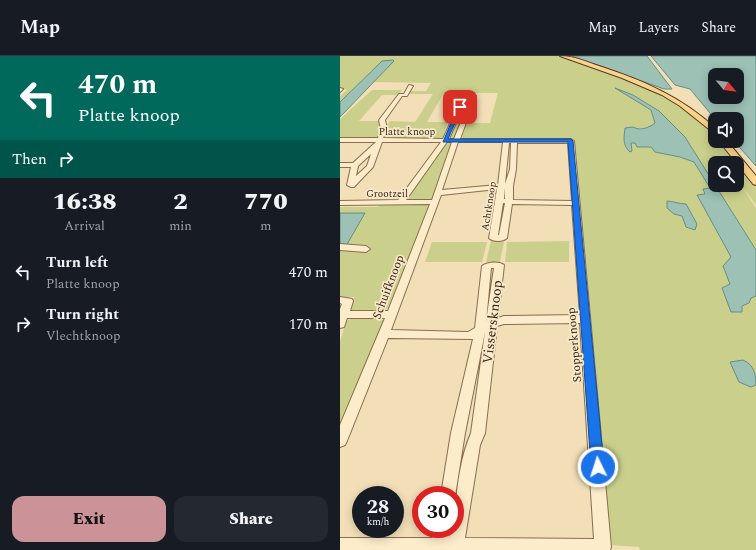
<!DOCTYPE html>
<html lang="en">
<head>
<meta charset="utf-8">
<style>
	:root { --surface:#171b24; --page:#242831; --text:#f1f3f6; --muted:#9ea1a6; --line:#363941; --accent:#cb9297 }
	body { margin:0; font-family:Spectral,serif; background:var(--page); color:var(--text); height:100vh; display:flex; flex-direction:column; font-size:15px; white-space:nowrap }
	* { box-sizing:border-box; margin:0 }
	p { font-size:13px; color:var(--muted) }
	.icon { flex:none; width:22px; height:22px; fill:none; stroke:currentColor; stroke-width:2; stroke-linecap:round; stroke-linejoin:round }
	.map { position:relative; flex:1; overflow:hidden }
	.panel { display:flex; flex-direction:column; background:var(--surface); width:340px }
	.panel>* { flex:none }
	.guide { background:#00695c; color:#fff; overflow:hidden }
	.needle { width:26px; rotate:119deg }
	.fabs { position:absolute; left:368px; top:12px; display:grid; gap:8px }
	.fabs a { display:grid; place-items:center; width:36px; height:36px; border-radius:8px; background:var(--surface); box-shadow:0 2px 10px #0003; font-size:20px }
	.speed { position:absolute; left:12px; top:430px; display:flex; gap:8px; font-size:20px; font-weight:700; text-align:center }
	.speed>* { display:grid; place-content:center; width:52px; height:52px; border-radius:50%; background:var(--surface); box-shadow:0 2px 10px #0003; line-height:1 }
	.speed small { font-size:10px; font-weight:400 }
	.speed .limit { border:6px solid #d22; background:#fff; color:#111 }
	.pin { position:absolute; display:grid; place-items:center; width:34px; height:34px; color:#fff; margin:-17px; border-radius:8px; box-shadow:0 2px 6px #0006 }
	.me { position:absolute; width:44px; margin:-22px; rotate:356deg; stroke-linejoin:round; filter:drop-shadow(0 0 3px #0008) }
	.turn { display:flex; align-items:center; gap:14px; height:84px; padding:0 12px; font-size:18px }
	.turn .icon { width:52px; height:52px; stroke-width:2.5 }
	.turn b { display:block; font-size:28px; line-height:34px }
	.then { display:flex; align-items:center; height:38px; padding:0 12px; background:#0003; gap:8px; font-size:15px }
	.eta { display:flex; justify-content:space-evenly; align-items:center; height:68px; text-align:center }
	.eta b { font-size:24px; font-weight:800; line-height:28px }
	.primary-button { display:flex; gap:8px; margin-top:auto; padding:8px 12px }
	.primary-button a { flex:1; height:46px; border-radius:12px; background:var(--accent); color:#111; font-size:16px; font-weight:800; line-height:46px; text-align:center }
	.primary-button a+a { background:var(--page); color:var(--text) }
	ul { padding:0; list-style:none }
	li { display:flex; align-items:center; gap:12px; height:52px; padding:0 12px }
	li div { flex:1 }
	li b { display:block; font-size:15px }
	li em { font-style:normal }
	header { display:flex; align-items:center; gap:24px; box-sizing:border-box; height:56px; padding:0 20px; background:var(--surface); border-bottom:1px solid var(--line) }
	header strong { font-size:19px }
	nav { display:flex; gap:22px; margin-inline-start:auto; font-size:14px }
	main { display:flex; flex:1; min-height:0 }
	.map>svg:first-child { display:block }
	.green { fill:#cad08b; fill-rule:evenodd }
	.water { fill:#9dc1b5; stroke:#658e82; fill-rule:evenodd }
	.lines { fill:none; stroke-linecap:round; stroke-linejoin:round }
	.minor-casing { stroke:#886d51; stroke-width:2 }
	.major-casing { stroke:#553b27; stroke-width:2 }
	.minor { fill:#fcecca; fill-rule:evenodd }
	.major { fill:#fbd389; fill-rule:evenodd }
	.route { fill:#1a73e8; stroke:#114b97 }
	.labels { text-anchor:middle; stroke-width:3.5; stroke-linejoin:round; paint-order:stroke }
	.far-street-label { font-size:10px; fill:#352518; stroke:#f8e8c7 }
	.street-label { font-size:12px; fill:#352518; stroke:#f8e8c7 }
	.near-street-label { font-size:14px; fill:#352518; stroke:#f8e8c7 }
</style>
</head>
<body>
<header>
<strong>Map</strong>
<nav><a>Map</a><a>Layers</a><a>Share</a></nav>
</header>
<main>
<section class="panel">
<div class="guide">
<div class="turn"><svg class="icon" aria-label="left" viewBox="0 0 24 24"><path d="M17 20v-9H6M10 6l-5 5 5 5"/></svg><div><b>470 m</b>Platte knoop</div></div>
<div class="then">Then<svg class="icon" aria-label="right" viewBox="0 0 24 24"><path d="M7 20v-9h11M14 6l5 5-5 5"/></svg></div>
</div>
<div class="eta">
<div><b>16:38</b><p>Arrival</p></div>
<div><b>2</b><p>min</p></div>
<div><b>770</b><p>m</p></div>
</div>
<ul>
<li><svg class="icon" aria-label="left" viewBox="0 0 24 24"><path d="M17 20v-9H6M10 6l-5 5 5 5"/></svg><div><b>Turn left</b><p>Platte knoop</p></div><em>470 m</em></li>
<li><svg class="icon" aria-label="right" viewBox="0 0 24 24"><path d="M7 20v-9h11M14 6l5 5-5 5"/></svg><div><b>Turn right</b><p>Vlechtknoop</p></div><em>170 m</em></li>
</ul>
<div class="primary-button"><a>Exit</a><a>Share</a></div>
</section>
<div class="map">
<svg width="416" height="494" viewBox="0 0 416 494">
	<rect width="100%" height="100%" fill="#f2deb7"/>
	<path class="green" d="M0 0H221L287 23 330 43 360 64 375 78V85H381L416 129V149L401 129 416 152V194L345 81 319 55 293 39 276 32 311 54 315 68 306 72H296L291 87H295L297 91H311L354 106 370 133 365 138 357 139 391 201 402 250 409 247 411 242 416 240V494H300L299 491 269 489 231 84H121L127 67H150L158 37H134V35L131 34 129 38H103L87 66H108L102 83 45 82 46 71 50 65 75 66 93 38H65L68 35H86L91 27 33 26 54 5H42L0 46V40L7 34 0 33ZM375 107H397V129H375Z
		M32 34H62L59 39H42L19 65H40L38 74 39 78 36 83H0V63Z
		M126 40H132L115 82 109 83Z
		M106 86H113L94 142 91 144H67L66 143Z
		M40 148 87 149 90 151 52 250 44 255 14 256 11 254 14 241H0V193L25 157H0V151H38Z
		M151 185 164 186 160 206H146Z
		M229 185V206H165L167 186Z
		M92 186H147L142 206H85Z
		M13 262H41L45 267 0 373V286L6 265Z"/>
	<path class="water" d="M232 0H307L332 33H324Z
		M311 0H416V110L394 85H397V63H375L350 33 335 29ZM375 19H397V41H375Z
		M53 4 54 5 0 61V46L42 5Z
		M275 32 293 39 319 55 345 81 416 194V240L411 242 409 247 402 250V256H391L382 232 390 228 383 210 391 201 357 139 365 138 363 133 370 132 354 106 340 101 315 96 311 91H297L295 87H291L292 95 290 96C282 89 284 81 285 72L293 71C300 75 309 72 315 67L311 54Z
		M327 145C333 145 339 148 346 148L357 168 355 174 346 171 342 160 334 158 327 152Z
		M0 157H25L6 190H0Z
		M403 304C414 309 416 318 416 329L411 331 399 326 390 306Z"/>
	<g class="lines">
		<defs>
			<path id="minor" d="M69 29 73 30 67 40H62L45 64 47 73 43 82 103 83 123 39H134L136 40 120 83H231L234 85 271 491 270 494H0V482H92L94 473H110L109 482 111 473H115C115 443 119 405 131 377L145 276 125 377 115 440 101 439 111 377 133 283 48 282 7 385 5 389 0 391V369L45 262H7L4 271 0 272V253L2 248 0 247V241L12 243 13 245 10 255H48L90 148 0 149V145L58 144 101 86H42L33 111 14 131H11L7 129 11 111H0V107H13L36 86H0V82H38L41 73 39 64 59 38H64ZM127 41H131L114 83H109ZM107 86H112L92 144H66ZM118 86H163L158 129 102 134ZM169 87H171L170 113 165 128ZM177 87H228L232 145 173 144V130L176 113ZM31 98 27 110 16 120 18 110ZM165 132V143H164ZM157 133 149 182C153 186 163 186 167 182L172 148 232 149 240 259 164 260 158 262 164 209C159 205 147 206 142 210L135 272 128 276 51 274 101 139ZM163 147H165L159 179H158ZM151 212H154L146 266ZM240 267 254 483 125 482 140 389 145 377 157 270 164 268Z
				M0 32 3 33 0 36Z
				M0 188 26 190 30 193 26 196 0 194Z"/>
			<path id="major" d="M220 0C234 0 247 6 259 10 302 24 342 41 375 72V78L340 50 322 39 282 22Z
				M379 85H387L416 120V129L413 128Z"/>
		</defs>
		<use href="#minor" class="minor-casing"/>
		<use href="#major" class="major-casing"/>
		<use href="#minor" class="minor"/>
		<use href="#major" class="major"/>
	</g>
	<path class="route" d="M118 50 122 51 108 83H231L233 85 264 411 262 416 258 417 253 416 251 411 228 86H103Z"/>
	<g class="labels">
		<g class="far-street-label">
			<text x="67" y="79">Platte knoop</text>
			<text x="47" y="141">Grootzeil</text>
			<text transform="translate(148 150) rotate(-81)" y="4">Achtknoop</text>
		</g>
		<g class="street-label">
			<text transform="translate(48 231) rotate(-69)" y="4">Schuifknoop</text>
			<text transform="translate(234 289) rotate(-95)" y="4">Stopperknoop</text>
		</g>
		<g class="near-street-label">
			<text transform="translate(152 266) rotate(-83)" y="5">Vissersknoop</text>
		</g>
	</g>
</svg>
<div class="fabs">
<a><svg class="needle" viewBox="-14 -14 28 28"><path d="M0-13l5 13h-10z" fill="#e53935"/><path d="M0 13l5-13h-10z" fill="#9ea1a6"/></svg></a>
<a><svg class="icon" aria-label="sound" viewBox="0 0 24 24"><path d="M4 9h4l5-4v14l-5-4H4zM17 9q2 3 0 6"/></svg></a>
<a><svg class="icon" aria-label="search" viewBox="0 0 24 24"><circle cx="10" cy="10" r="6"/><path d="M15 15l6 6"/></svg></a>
</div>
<div class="speed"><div>28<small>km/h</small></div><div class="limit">30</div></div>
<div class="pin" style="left:120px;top:51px;background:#d93025"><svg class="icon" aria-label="arrive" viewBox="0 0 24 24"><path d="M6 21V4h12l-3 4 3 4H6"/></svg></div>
<svg class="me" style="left:258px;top:411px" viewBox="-20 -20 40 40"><circle r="17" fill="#1a73e8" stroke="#fff" stroke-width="3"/><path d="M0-11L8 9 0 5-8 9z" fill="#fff"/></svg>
</div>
</main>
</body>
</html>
